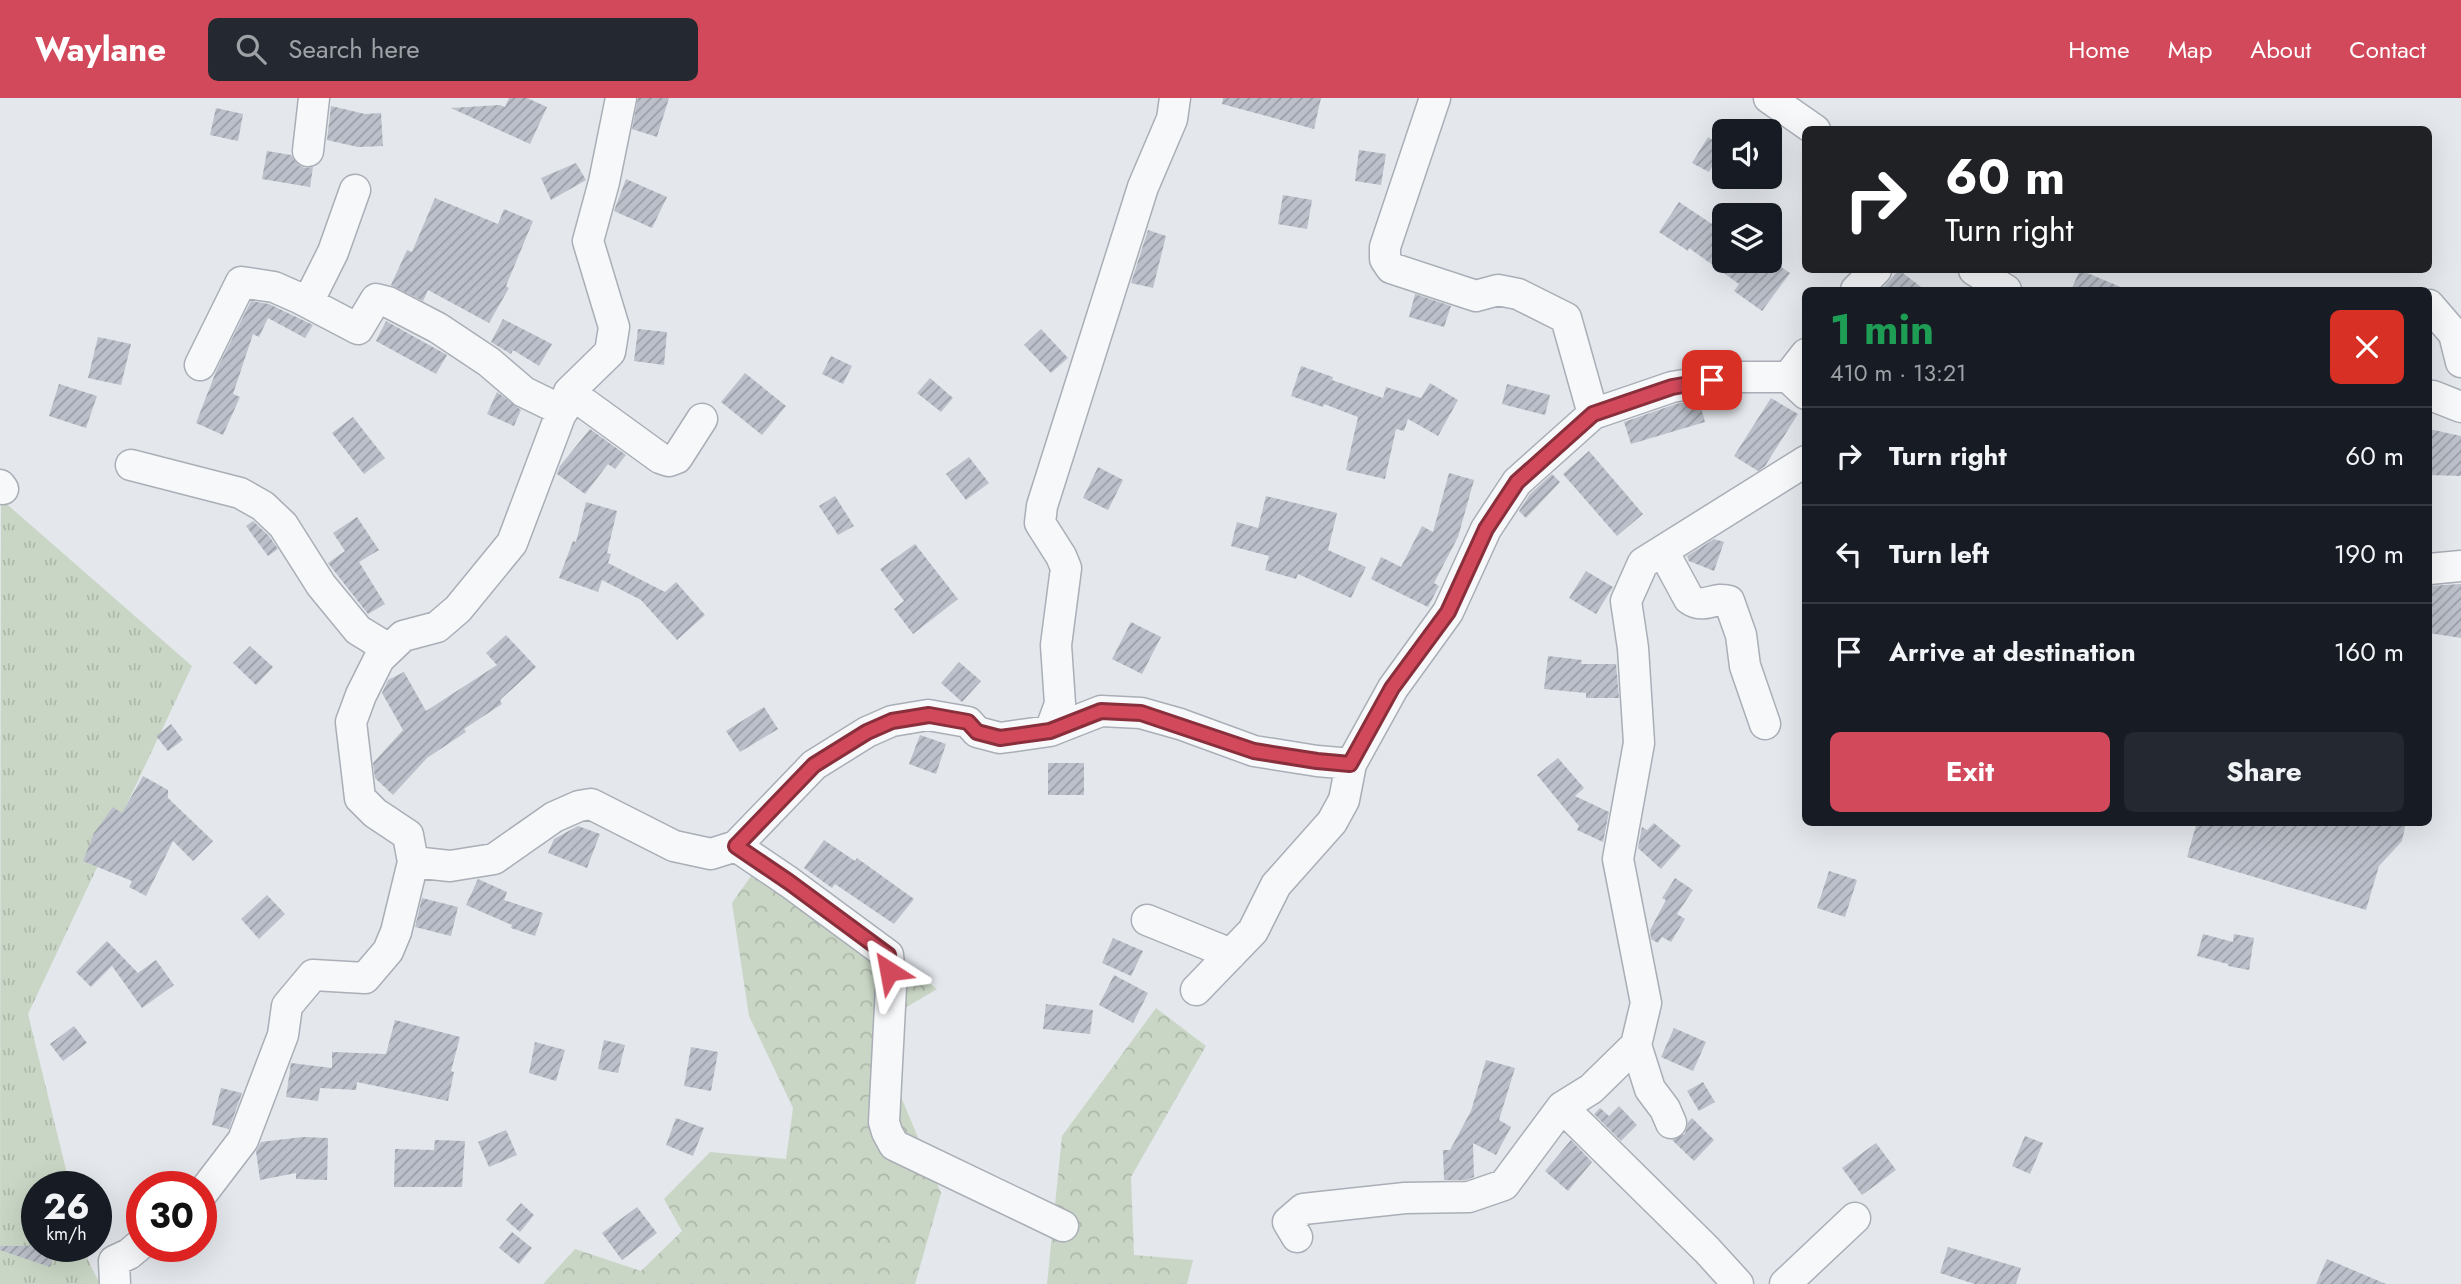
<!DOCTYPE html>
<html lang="en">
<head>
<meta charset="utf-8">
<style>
	:root { --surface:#171b24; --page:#242831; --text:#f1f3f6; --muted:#9ea1a6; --line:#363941; --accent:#d1495b }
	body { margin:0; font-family:Jost,sans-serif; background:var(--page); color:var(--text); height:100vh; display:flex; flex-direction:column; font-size:26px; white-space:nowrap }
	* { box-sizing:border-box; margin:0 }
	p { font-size:23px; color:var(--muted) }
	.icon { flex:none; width:38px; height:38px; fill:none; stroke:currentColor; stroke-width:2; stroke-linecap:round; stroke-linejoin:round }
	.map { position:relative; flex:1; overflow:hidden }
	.side { position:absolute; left:1802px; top:189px; width:630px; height:539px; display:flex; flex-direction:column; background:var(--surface); border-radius:10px; box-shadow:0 7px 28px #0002 }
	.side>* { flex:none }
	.hud { position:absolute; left:1802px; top:28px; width:630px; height:147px; border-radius:10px; box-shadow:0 7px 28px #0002; background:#202124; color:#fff; overflow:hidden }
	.fabs { position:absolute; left:1712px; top:21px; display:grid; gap:14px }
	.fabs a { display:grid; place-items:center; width:70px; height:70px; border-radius:10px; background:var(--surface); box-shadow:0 7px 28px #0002; font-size:35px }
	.speed { position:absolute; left:21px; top:1073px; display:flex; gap:14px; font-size:35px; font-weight:700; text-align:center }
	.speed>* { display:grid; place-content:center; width:91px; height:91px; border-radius:50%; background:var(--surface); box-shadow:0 7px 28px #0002; line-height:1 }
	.speed small { font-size:18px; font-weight:400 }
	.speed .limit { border:10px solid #d22; background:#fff; color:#111 }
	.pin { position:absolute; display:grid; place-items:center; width:60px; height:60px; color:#fff; margin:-30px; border-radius:14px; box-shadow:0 4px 10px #0006 }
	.me { position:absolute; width:77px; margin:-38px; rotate:326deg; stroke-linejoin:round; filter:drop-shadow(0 0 5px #0008) }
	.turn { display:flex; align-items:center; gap:24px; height:147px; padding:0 28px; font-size:32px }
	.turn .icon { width:91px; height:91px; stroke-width:2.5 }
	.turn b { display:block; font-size:49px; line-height:60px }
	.round { display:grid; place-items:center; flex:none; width:74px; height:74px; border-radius:10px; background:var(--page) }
	.headline { display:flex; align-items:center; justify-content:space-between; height:119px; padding:0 28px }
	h1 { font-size:42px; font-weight:700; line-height:52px; color:#1e9e55 }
	.cta { display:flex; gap:14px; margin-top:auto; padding:14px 28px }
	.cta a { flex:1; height:80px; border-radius:10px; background:var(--accent); color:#fff; font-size:28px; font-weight:700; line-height:80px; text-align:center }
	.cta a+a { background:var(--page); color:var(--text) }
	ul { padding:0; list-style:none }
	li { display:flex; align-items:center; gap:21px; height:98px; padding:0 28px; border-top:2px solid var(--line) }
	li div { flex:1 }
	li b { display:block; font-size:26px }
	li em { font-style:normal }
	header { display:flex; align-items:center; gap:42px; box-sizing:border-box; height:98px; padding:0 35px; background:var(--accent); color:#fff }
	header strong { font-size:33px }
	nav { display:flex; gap:38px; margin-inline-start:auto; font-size:24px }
	.search { width:490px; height:63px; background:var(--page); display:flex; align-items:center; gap:18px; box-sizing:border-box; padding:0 24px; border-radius:10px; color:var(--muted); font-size:26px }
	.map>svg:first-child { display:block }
	.grass { fill:url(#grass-tufts) }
	.forest { fill:url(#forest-crowns) }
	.building { fill:url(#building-hatch) }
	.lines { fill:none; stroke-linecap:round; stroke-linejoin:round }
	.minor-casing { stroke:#a9aeb7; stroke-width:33 }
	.minor { stroke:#f7f8fa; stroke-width:30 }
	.route-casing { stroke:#882f3b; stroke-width:18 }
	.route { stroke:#d1495b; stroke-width:12 }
</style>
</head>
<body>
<header>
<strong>Waylane</strong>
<div class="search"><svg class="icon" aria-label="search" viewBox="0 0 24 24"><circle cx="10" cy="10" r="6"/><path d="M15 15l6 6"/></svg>Search here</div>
<nav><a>Home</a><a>Map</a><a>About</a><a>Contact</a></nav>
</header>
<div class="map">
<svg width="2461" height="1186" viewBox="0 0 2461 1186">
	<defs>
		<pattern id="grass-tufts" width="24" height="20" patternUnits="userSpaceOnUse" patternTransform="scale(1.75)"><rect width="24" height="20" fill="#c9d6c5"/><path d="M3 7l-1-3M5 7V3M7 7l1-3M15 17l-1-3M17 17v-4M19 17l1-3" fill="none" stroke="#adb8ab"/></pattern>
		<pattern id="forest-crowns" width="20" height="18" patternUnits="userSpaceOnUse" patternTransform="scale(1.75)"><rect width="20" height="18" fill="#c9d6c5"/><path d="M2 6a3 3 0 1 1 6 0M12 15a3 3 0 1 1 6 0" fill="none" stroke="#adb8ab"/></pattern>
		<pattern id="building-hatch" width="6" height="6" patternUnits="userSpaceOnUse" patternTransform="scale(1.75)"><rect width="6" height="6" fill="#bbc0ca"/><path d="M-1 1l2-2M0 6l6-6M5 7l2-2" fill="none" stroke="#989da6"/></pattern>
	</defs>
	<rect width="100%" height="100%" fill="#e4e7ec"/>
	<path class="grass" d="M1 401 192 568 28 916 70 1088H37V1148H84L88 1162 100 1186H0Z"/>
	<path class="forest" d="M767 755 937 891 893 917 892 977 941 1095 915 1186H543L575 1151 641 1173 682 1133 664 1101 710 1054 786 1061 793 1010 749 918 732 805Z
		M1156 910 1206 948 1131 1079 1134 1157 1193 1162 1187 1186H1047L1062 1038Z"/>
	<path class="building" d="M509 0H527L547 9 530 46 451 10 500 7 505 9Z
		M638 0H669L657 39 632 31Z
		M1223 0H1321L1314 31 1222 6Z
		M331 8 365 16 381 15 383 48 358 49 327 42Z
		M216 10 243 16 238 43 210 37Z
		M1708 39 1724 49 1709 74 1692 65Z
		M1359 52 1386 56 1381 87 1355 83Z
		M267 53 291 57 298 67 305 70 313 69 310 89 262 81Z
		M576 65 586 82 551 102 541 80Z
		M626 81 667 99 652 130 614 113Z
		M1283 97 1312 102 1307 131 1278 126Z
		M435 100 498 126 504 111 533 123 506 188 509 190 489 225 428 192 423 203 391 187 407 152 412 154Z
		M1679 104 1724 134V163H1772L1790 175 1762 213 1734 193 1739 186 1689 150 1688 153 1659 134Z
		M1148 132 1166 138 1153 190 1131 185Z
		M1899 172 1925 192H1881Z
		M2080 172 2128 192H2071Z
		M1415 196 1451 208 1444 229 1409 219Z
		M251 203 269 206 313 227 305 240 268 220 259 239 253 236 233 296 240 299 223 337 196 325 217 271Z
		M503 221 552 246 539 268 513 252 511 256 491 244Z
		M386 223 447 257 436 276 376 243Z
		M638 231 667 234 664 267 634 263Z
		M1041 231 1068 260 1051 275 1024 247Z
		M98 239 131 246 121 287 88 280Z
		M831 258 852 268 843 286 822 276Z
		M1301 268 1333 279 1332 282 1383 300 1386 289 1421 300 1430 285 1458 302 1438 338 1408 321 1404 333 1396 331 1385 381 1346 372 1358 319 1324 306 1323 309 1291 298Z
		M745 275 786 308 762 337 721 304Z
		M930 280 953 300 941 314 917 295Z
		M59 286 97 298 86 330 49 318Z
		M1507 286 1550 297 1545 317 1502 306Z
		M497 294 521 312 514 328 487 316Z
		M1771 300 1798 316 1765 368 1758 373 1734 358Z
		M1699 302 1705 324 1631 346 1624 324 1676 306Z
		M353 319 385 360 364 376 332 335Z
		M590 331 626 357 615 371 608 366 585 396 557 376 560 368Z
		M2429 331 2461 338V378L2429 377Z
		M1589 353 1643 416 1617 438 1563 376Z
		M969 359 989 385 966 402 946 376Z
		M1098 369 1123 382 1108 412 1083 400Z
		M1449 375 1474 382 1458 439 1434 485 1439 488 1428 509 1371 481 1381 459 1401 469 1422 428 1433 434Z
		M1552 376 1560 384 1526 420 1519 413 1530 396Z
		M835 398 854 428 838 437 819 408Z
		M1266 398 1337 415 1328 452 1366 469 1351 500 1298 476 1296 481 1265 472 1269 458 1231 448 1237 424 1258 430Z
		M586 404 617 413 607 455 611 456 608 465 665 494 676 484 705 517 677 542 641 502 602 482 598 494 559 480 573 443 576 444Z
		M357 419 379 452 359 464 385 506 368 516 328 465 345 453 333 435Z
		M253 423 269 438 278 451 268 458 246 428Z
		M1714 441 1724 444 1714 473 1689 463 1687 458Z
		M915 446 958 501 913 536 894 511 904 503 880 471Z
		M1586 473 1613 489 1596 516 1569 500Z
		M2461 486V540L2429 535 2432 505H2429V488Z
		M1131 524 1161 539 1142 576 1112 561Z
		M506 537 536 569 500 602 502 606 464 631 466 634 427 660 393 697 375 680 373 665 403 632 382 595 388 582 404 574 426 613 497 567 486 555Z
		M250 548 273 569 256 587 233 565Z
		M1548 558 1582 562 1581 566H1616L1619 600H1586V595L1544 591Z
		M959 564 981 583 962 604 941 585Z
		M764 609 778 631 740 654 726 633Z
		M171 626 183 642 168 653 156 638Z
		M920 637 946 646 936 676 909 666Z
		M1558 660 1584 690 1575 698 1609 714 1603 744 1577 732 1579 728 1537 677Z
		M1048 665H1084V697H1048Z
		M143 678 168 692V700L213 743 193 763 173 743 146 798 129 789 132 783 83 763 94 735 113 709 122 715Z
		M2197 724H2406L2402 743 2379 768 2366 812 2187 759Z
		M1654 725 1681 748 1661 771 1638 750 1642 729 1647 732Z
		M578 728 600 736 587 770 548 755 554 741Z
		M824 742 855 763 857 760 914 801 894 826 835 786 832 790 804 770Z
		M1829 773 1857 782 1845 819 1817 810Z
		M1675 780 1693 792 1677 816 1685 821 1671 844 1662 839 1658 845 1651 841 1650 832 1666 802 1662 800Z
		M478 781 507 794 504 802 543 815 535 838 511 830 512 827 466 807Z
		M267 797 285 816 259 841 241 821Z
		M422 800 458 809 451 838 415 829Z
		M2203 836 2233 844 2234 836 2254 840 2249 872 2228 868V866L2197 858Z
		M1113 840 1143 853 1131 878 1102 865Z
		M107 843 138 875 156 862 174 887 142 910 112 868 91 889 76 874Z
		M1114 877 1148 895 1133 925 1099 907Z
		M1046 906 1093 912 1090 936 1043 931Z
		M395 922 460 939 451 973 454 974 448 1003 357 984 356 992 320 990 318 1003 286 999 291 965 332 970V954L386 956Z
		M74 928 87 945 63 963 50 946Z
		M1674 930 1706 944 1693 973 1661 959Z
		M604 942 625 947 618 975 598 971Z
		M535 944 565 952 556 983 529 975Z
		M691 949 718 954 711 993 684 988Z
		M1486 962 1515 970 1499 1022 1511 1029 1496 1057 1473 1045 1474 1079 1466 1082H1444L1443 1052H1450L1471 1013Z
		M1703 984 1715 1004 1699 1013 1687 993Z
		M221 990 242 995 229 1031 212 1027Z
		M1619 1008 1637 1027 1621 1043 1594 1016 1600 1010 1609 1018Z
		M676 1020 704 1030 693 1058 666 1047Z
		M1692 1020 1714 1042 1694 1063 1672 1042 1685 1036 1688 1024Z
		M506 1032 517 1057 489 1069 478 1044Z
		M2025 1038 2043 1045 2030 1076 2012 1068Z
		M303 1039 328 1040 327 1082 296 1081V1075L260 1082 256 1053 261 1044Z
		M435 1042 465 1043 462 1089H394L395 1051 434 1052Z
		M1571 1042 1592 1064 1568 1093 1545 1073Z
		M1876 1045 1896 1072 1862 1097 1842 1070Z
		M521 1105 534 1117 520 1134 506 1122Z
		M637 1109 657 1135 622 1162 602 1135Z
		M512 1134 532 1150 519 1166 499 1150Z
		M0 1148H57L50 1169 0 1152Z
		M1948 1149 2021 1170 2016 1186H1975L1940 1175Z
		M2327 1161 2386 1186H2316Z"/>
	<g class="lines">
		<defs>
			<path id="minor" d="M1769 0 1815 32
				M308 53 314 0
				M1974 172 2006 192
				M1856 192 1876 172
				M308 204 333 154 355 92
				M2429 207 2454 236 2461 264
				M1806 256 1788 279 1806 296
				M200 267 241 184 274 189 299 200 358 231 376 201 388 204 438 230 489 264 524 294 563 313
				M569 294 660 360 669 363 677 360 702 321
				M2429 298H2433L2461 309
				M1593 316 1672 289 1732 279H1788
				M131 367 240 395 263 408 283 427 321 487 358 532 389 551
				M0 387 3 391
				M1663 453 1689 501C1704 512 1714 498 1729 503L1741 537 1745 568 1765 626
				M2429 471 2461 468
				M1050 633 1101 613 1141 615 1180 626 1254 653 1317 663 1351 666
				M736 748 789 784 888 857 891 889 884 1024 887 1034 894 1047 1063 1128
				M413 764 450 768 494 761 554 719 579 708 591 706 674 748 711 756 736 748 814 667 867 634 892 623 928 617 968 624 977 634 1000 640 1050 633 1060 606 1056 547 1066 470 1061 458 1040 425 1042 408 1143 89 1172 21 1175 0
				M1147 822 1231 856
				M1196 892 1253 833 1276 787 1332 724 1344 702 1351 666 1393 590 1448 514 1486 431 1517 384 1593 316 1566 220 1518 196 1498 192 1476 198 1391 170 1385 161V149L1435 0
				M1636 947 1650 991 1665 1011 1671 1025
				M1562 1009 1707 1152 1738 1186
				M201 1097 243 1042 283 937 287 908 313 877 365 880 388 853 396 834 413 764 408 737 375 715 360 700 351 624 361 597 379 561 403 538 437 529 458 511 512 445 569 294 610 254 614 229 588 143 604 84 621 0
				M1297 1139 1288 1124 1303 1111 1405 1100 1469 1099 1504 1087 1562 1009 1591 991 1636 947 1646 905 1618 761 1639 645 1633 550 1626 503 1643 465 1806 363
				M115 1186 114 1163 129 1156 142 1145
				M1785 1186 1855 1120"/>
		</defs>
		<use href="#minor" class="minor-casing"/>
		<use href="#minor" class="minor"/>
	</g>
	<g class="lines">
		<defs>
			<path id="route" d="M889 873 888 857 789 784 736 748 814 667 867 634 892 623 929 617 968 624 977 634 1000 640 1050 633 1101 613 1141 615 1254 653 1317 663 1350 666 1392 590 1448 514 1486 431 1517 384 1593 316 1672 289 1712 282"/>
		</defs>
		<use href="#route" class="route-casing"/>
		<use href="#route" class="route"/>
	</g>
</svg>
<div class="fabs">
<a><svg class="icon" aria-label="sound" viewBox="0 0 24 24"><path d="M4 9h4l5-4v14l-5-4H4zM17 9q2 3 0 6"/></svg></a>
<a><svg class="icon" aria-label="layers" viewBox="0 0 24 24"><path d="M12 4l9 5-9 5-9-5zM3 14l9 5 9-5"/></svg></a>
</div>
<div class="speed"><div>26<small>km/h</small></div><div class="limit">30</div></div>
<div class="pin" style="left:1712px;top:282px;background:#d93025"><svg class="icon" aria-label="arrive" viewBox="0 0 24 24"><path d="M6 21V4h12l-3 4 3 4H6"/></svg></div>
<svg class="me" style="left:889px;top:873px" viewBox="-20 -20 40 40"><path d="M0-17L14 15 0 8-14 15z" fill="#d1495b" stroke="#fff" stroke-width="4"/></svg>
<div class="hud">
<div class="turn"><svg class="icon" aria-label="right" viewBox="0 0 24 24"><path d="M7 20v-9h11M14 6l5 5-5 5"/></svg><div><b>60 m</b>Turn right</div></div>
</div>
<section class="side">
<div class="headline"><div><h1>1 min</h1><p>410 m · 13:21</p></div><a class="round" style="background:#d93025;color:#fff"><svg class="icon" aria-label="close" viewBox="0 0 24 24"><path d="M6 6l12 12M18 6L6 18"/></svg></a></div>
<ul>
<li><svg class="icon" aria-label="right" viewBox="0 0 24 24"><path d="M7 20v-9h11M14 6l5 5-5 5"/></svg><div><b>Turn right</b></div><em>60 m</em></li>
<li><svg class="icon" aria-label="left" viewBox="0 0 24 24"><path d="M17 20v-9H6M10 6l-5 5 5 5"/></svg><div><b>Turn left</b></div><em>190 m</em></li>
<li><svg class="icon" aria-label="arrive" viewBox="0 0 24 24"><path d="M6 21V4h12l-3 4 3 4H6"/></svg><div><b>Arrive at destination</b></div><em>160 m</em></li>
</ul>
<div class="cta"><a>Exit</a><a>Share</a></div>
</section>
</div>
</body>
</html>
